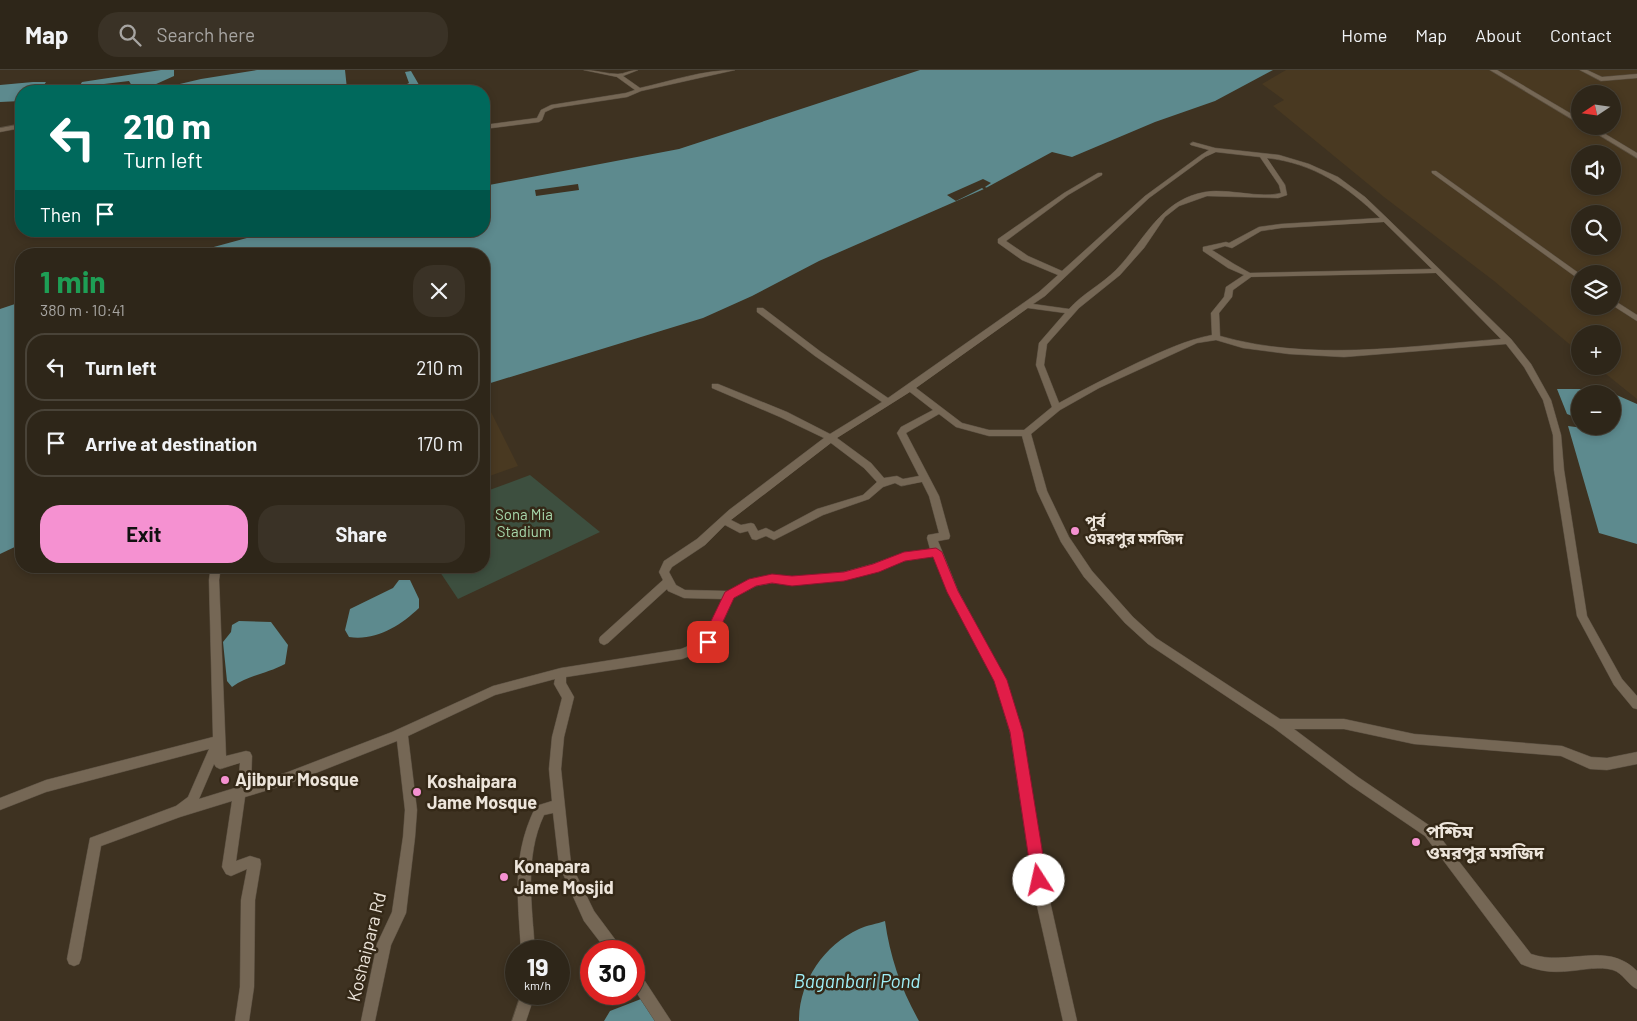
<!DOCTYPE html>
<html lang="en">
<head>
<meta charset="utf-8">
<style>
	:root { --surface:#2e2619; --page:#3a3226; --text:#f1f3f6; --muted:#a7a5a2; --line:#494338; --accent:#f591d1 }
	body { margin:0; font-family:Barlow,"Noto Sans Bengali",sans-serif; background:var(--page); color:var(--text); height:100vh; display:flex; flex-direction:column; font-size:19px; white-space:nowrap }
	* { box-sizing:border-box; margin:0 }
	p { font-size:16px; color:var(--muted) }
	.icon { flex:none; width:28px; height:28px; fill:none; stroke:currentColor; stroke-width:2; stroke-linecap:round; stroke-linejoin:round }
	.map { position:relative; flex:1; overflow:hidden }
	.sheet { position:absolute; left:15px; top:178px; width:475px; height:325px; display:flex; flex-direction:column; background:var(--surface); border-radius:20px; box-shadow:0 2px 8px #0003,0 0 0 1px var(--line) }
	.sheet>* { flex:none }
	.top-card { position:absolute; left:15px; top:15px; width:475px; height:152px; border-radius:20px; box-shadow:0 2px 8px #0003,0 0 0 1px var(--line); background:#00695c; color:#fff; overflow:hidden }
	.needle { width:32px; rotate:257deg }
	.fabs { position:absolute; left:1571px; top:15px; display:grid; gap:10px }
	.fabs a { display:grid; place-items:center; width:50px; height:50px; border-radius:50%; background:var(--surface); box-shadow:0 2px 8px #0003,0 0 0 1px var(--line); font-size:25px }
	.speed { position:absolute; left:505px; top:870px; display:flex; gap:10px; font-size:25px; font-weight:700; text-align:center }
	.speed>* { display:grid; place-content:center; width:65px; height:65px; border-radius:50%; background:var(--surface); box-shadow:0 2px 8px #0003,0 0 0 1px var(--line); line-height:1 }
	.speed small { font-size:12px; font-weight:400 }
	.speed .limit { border:8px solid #d22; background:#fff; color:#111 }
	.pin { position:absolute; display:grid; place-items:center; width:42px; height:42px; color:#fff; margin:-21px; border-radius:10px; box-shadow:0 2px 8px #0006 }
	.me { position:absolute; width:55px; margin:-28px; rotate:350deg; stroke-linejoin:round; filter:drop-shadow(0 0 4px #0008) }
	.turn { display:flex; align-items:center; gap:18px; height:105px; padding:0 25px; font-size:22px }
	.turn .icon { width:65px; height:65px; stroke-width:2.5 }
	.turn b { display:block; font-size:35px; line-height:42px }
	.then { display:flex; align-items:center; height:48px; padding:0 25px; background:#0003; gap:10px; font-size:19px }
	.round { display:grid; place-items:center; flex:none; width:52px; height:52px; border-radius:20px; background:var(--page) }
	.head { display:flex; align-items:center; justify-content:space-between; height:85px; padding:0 25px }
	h1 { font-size:30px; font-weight:700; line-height:38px; color:#1e9e55 }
	.action { display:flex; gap:10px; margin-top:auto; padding:10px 25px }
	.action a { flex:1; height:58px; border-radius:20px; background:var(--accent); color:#111; font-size:20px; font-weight:700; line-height:58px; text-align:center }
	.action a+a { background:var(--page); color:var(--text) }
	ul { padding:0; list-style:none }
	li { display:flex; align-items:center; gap:15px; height:68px; margin:0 10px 8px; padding:0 15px; border:2px solid var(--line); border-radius:20px }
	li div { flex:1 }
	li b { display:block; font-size:19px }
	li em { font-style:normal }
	header { display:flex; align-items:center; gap:30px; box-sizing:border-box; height:70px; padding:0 25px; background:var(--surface); border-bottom:1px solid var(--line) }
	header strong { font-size:24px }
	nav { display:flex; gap:28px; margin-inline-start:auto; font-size:18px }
	.search { width:350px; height:45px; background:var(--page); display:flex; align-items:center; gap:12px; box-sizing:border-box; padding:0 18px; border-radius:20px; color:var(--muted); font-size:19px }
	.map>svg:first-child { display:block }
	.built { fill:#493921; fill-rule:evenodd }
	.green { fill:#3d4f3f }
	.water { fill:#5d8a8e }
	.pier { fill:#3e3221 }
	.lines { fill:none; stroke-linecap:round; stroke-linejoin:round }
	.minor-casing { stroke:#594e40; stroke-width:1 }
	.minor { fill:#756755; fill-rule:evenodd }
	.route { fill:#e11d48; stroke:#92132f }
	.poi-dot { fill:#f591d1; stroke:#342817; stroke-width:2 }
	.labels { text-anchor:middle; stroke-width:5; stroke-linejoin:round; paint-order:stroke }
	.park-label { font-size:15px; fill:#a7d8ac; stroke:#342817 }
	.poi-label { font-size:15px; font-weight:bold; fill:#ede5db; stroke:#342817; text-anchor:start }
	.near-poi-label { font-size:18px; font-weight:bold; fill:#ede5db; stroke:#342817; text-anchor:start }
	.near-street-label { font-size:18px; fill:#ede5db; stroke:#342817 }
	.near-water-label { font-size:19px; font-style:italic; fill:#a0f0f8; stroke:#342817 }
</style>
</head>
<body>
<header>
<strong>Map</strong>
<div class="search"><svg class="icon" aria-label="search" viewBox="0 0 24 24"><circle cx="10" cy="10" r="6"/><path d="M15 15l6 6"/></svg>Search here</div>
<nav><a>Home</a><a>Map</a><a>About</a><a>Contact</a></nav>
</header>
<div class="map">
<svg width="1637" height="951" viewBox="0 0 1637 951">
	<rect width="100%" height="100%" fill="#3e3221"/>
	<path class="built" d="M1286 0H1637V329L1596 296H1612V264H1580V283L1494 211 1384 127 1273 36 1284 30 1262 14ZM1580 24H1612V56H1580ZM1580 84H1612V116H1580ZM1580 144H1612V176H1580ZM1580 204H1612V236H1580Z
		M490 340 518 396 484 408V342Z"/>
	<path class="green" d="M530 405 600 462 458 529 436 496H484V422Z"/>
	<path class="water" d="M161 0H174V6L154 15 132 16 129 11 79 17 82 12Z
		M257 0H345L347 19 346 21H150L201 9Z
		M920 0H1273L1215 31 1155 52 1072 87 1052 82 984 119 819 191 752 226 703 248 484 315V184H188L273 161H484V116L679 79Z
		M411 1 422 20 454 21H393L409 13 405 2Z
		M33 12H46L40 21H21V31L0 32V15Z
		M21 232V474L0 484V239Z
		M1557 319H1603L1637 334V474L1599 463 1568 356 1583 358V356H1612V324H1580V349L1567 344Z
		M399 510H410L419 529V538C400 556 376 571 349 567L345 560 350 539 393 518Z
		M239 551 271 552 288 575 285 594C266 604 249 605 232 617L227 611 223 572 231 562 232 555Z
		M885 851C890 887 901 919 919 951H799C799 912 823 876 859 859 867 855 877 854 885 851Z
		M641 929 656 951H600H604L610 941Z"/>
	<path class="pier" d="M983 109 991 113 985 117 989 119 986 121 982 118 956 131 947 125Z
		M578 114 579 120 536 126 535 120Z"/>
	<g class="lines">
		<defs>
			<path id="minor" d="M584 0C595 0 607 4 618 4 624 4 630 0 638 0L623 6 640 18C671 11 703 0 735 0L641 21 627 27 554 38 545 42 542 50 539 52 484 59V55L537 48 541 40 551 35 626 23 635 20 617 7Z
				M1490 0H1497L1580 49V54Z
				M1580 0H1587L1602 7 1637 4V8L1601 11Z
				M21 54V58L0 62V58Z
				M1584 56H1592L1637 83V88Z
				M1193 72 1215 78 1279 85 1309 94 1338 107 1365 127 1388 149 1511 269 1531 294 1551 330 1561 365 1564 400 1587 546 1622 609 1637 626V639L1633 638 1614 615 1577 546 1554 400 1553 365 1543 330 1524 297 1506 274 1344 287 1289 284 1243 278 1216 270 1197 273 1099 318 1060 340 1031 364 1047 421 1069 467 1092 501 1133 547 1156 568 1280 649H1344L1414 664 1562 676 1591 687 1607 688 1637 682V694L1607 700 1590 699 1561 686 1414 674 1344 659H1294L1358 707 1433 758 1531 884C1568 897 1606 870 1637 901V919C1628 915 1623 903 1613 900 1600 896 1583 900 1570 901 1552 903 1538 901 1521 894L1425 766 1350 715 1274 658 1148 574 1125 553 1084 507 1061 472 1037 421 1022 366H989L956 357 939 344 906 363 939 426 950 466 949 469 938 471 958 521 1006 610 1022 662 1049 827 1077 951H1063L1035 827 1010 662 995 611 948 522 933 486 904 491 875 502 844 510 792 515 772 513 756 516 733 528 722 554 712 572 697 583 682 589 566 607V613L574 627 564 667 561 699 571 794 594 841 620 876 622 881H607L584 851 559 795 553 743 544 745C524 787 532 836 535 881H521C518 827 511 786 536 736L552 731 549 699 552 667 562 628 554 614 555 609 495 625 408 666 417 740 415 767 406 843 391 875 375 951H361L377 874 392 842 403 767 405 740 397 671 288 714 245 727 236 791 250 786 260 789 261 794 255 830 254 917 249 951H235L240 917 241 830 247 799 231 806 226 804 222 797 232 731 180 747 101 776 81 889 79 894 74 896 69 894 67 889 90 768 176 736 188 727 209 679 46 722 0 740V728L46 710 213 667 209 510 211 496H221L219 510 226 686 246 681 250 682 252 686 251 714 288 702 392 662 493 616 561 598 681 579C706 570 713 552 722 529L684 528 668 521 667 519 608 573 604 575 600 573 599 570 600 567 663 510 659 502 664 491 697 469 729 440 824 368 780 347 712 318V314H718L787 342 830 364 882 332 815 286 757 242V238H763L821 282 888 328 1039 222 1058 205 1022 190 998 173V169L1064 123 1098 103H1102V105L1068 125 1006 171 1028 186 1062 201 1145 126 1201 85 1209 80 1191 75 1190 74ZM1216 82 1260 87 1279 115 1281 123C1261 129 1227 118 1205 122 1160 130 1145 170 1116 200 1101 215 1082 224 1069 239L1033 234 1045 226 1149 128 1205 87ZM1267 88C1313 93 1347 116 1380 148L1281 154 1259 157 1229 173 1226 172 1203 177V181L1228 198 1244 205 1226 217 1224 227 1211 243 1212 265C1186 270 1163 281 1139 292 1112 305 1086 318 1059 333L1044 295 1047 274 1079 238 1120 205 1144 178 1165 147 1179 136 1207 126 1278 128 1287 125 1285 115ZM1384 152 1432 199 1250 203 1234 194 1212 180 1225 176 1232 178 1261 161 1281 158ZM1436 203 1501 269C1408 276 1311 292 1220 266L1219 243 1232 227 1233 220 1251 207ZM1028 238 1065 243 1039 273 1036 295 1052 337 1024 360H989L962 353 916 318ZM910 322 933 340 901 357 897 363 919 406 903 409 897 406 884 408 871 393 837 368ZM831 373 864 398 877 412 863 425 817 439 774 462 766 458 758 461 754 454 751 453 741 455 731 450ZM922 412 929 426 939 463 928 465 927 468 930 479 903 483 873 494 844 502 792 507 772 505 754 508 728 521 685 520 676 515 669 502 672 497 705 475 725 455 740 463 748 461 752 469 756 470 766 466 774 470 823 445 869 429 883 417 895 413 901 416ZM240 693 238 717 199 729 214 694 216 697 220 699Z
				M1432 101H1436L1580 204V210L1432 103Z
				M1612 229 1637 245V251L1612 235Z
				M634 900 639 902 671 951H655L634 919Z
				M521 924H535L526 951H512Z"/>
		</defs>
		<use href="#minor" class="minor-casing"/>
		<use href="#minor" class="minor"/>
	</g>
	<path class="route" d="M936 478 942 482 958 521 1007 610 1023 662 1047 810 1045 816 1039 818 1034 816 1032 810 1010 662 994 611 947 522 933 487 905 491 879 502 844 511 792 516 772 513 756 516 734 528 712 575 708 577 701 572 725 522 749 509 772 504 792 506 844 502 873 494 904 482Z"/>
	<g class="poi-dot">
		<circle cx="1075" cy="461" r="5"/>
		<circle cx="225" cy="710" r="5"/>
		<circle cx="417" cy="722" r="5"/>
		<circle cx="1416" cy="772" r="5"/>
		<circle cx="504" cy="807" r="5"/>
	</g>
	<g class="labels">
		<g class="park-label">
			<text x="524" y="450">Sona Mia<tspan x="524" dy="17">Stadium</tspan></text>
		</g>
		<g class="poi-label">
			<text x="1085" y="457">পূর্ব<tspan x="1085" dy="17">ওমরপুর মসজিদ</tspan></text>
		</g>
		<g class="near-poi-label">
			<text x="235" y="716">Ajibpur Mosque</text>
			<text x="427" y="718">Koshaipara<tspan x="427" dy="21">Jame Mosque</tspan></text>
			<text x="1426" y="768">পশ্চিম<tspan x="1426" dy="21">ওমরপুর মসজিদ</tspan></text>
			<text x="514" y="803">Konapara<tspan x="514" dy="21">Jame Mosjid</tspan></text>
		</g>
		<g class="near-street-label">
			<text transform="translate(367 877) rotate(-76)" y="6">Koshaipara Rd</text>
		</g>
		<g class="near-water-label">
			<text x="857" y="918">Baganbari Pond</text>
		</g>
	</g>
</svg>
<div class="fabs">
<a><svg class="needle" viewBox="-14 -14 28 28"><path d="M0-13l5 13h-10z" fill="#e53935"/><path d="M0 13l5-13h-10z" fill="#a7a5a2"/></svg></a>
<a><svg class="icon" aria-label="sound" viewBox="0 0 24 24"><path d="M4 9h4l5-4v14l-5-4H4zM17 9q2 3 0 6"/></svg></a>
<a><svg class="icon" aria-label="search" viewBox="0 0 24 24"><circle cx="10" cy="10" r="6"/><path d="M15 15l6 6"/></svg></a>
<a><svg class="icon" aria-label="layers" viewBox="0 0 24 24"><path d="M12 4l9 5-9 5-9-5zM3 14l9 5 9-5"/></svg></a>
<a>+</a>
<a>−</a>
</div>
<div class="speed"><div>19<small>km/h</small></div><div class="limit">30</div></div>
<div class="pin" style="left:708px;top:572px;background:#d93025"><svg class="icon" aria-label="arrive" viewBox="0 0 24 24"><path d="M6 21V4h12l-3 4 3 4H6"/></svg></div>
<svg class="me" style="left:1039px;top:810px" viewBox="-20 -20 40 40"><circle r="19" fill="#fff"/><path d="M0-13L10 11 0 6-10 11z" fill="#e11d48"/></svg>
<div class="top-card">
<div class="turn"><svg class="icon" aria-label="left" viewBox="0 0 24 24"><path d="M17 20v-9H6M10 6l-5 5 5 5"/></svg><div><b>210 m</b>Turn left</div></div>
<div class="then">Then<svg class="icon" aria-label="arrive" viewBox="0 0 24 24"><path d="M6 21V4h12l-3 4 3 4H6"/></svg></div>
</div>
<section class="sheet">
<div class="head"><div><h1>1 min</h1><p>380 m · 10:41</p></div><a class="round"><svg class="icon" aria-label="close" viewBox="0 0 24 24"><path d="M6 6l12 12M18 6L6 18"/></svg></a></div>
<ul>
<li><svg class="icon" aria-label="left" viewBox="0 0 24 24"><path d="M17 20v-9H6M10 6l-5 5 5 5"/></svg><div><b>Turn left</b></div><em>210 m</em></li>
<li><svg class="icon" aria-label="arrive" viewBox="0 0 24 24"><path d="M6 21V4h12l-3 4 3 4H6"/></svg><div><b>Arrive at destination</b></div><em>170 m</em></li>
</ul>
<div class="action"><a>Exit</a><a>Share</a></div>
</section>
</div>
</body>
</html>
